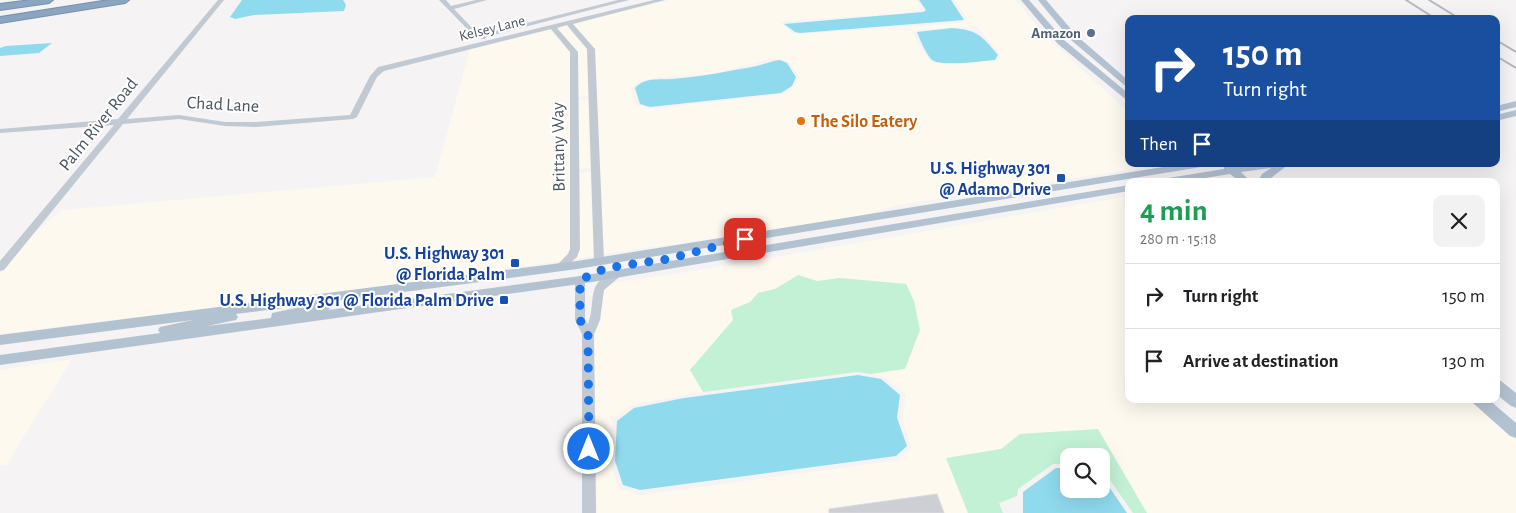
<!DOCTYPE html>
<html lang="en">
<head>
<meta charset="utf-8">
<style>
	:root { --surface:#fff; --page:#f2f2f2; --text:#202124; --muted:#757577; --line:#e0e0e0 }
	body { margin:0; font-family:"Alegreya Sans",sans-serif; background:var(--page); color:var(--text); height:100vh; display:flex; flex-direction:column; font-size:19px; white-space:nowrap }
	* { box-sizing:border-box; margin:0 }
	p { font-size:16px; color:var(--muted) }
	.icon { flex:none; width:28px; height:28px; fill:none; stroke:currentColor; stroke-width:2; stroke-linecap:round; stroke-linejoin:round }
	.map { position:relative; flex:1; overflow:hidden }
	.panel { position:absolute; left:1125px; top:178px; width:375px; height:225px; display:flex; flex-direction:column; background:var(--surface); border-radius:10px; box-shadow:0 5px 20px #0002 }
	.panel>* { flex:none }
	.guide { position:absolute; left:1125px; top:15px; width:375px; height:152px; border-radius:10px; box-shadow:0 5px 20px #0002; background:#1a4fa0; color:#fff; overflow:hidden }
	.buttons { position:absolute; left:1060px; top:448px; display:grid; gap:10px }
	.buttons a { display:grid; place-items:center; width:50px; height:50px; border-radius:10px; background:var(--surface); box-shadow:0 5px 20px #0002; font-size:25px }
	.pin { position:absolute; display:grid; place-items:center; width:42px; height:42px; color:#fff; margin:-21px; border-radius:10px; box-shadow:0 2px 8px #0006 }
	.me { position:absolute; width:55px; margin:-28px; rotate:0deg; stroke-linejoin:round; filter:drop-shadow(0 0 4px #0008) }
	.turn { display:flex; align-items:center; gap:18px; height:105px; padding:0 15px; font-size:22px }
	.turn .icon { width:65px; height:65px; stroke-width:2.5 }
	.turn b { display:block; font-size:35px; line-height:42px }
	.then { display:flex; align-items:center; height:48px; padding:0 15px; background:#0003; gap:10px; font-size:19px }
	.round { display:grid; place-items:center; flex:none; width:52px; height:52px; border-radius:10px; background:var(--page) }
	.headline { display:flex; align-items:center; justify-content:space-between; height:85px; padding:0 15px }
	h1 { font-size:30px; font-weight:700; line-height:38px; color:#1e9e55 }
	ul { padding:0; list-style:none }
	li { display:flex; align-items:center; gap:15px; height:65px; padding:0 15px; border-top:1px solid var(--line) }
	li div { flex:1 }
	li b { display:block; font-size:19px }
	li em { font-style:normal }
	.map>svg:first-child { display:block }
	.commercial { fill:#fdf9ef; fill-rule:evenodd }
	.green { fill:#c3f1d5 }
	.water { fill:#90daee }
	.building { fill:#cdcfd5; stroke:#d7d9de }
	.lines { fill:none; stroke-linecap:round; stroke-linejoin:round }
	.highway-casing { stroke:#7690ad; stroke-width:2 }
	.minor { fill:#c1cad2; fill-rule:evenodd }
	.major { fill:#b3c2d1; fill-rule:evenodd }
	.highway { fill:#8ba5c1; fill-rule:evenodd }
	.rail { stroke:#b5b8bd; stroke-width:2 }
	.route { stroke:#1a73e8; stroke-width:9; stroke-dasharray:0 16.2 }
	.service-dot { fill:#5c6f8a; stroke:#fff; stroke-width:2 }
	.food-dot { fill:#e8710a; stroke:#fff; stroke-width:2 }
	.transit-dot { fill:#1a4fb4; stroke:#fff; stroke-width:2 }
	.labels { text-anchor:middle; stroke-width:4; stroke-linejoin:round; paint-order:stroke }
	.far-street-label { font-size:15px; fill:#4a5661; stroke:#fff }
	.far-service-label { font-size:15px; font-weight:bold; fill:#4e5e75; stroke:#fff; text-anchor:end }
	.street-label { font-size:18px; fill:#4a5661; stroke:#fff }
	.food-label { font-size:18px; font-weight:bold; fill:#c56008; stroke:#fff; text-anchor:start }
	.transit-label { font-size:18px; font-weight:bold; fill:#164399; stroke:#fff; text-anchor:end }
</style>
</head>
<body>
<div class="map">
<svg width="1516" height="513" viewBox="0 0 1516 513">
	<rect width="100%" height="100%" fill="#f5f3f3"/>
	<path class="commercial" d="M669 0H916L923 10 895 14 786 21 781 23 792 33 801 34 958 23 966 21 967 18 954 0H1015L1049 39 1129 113V164H1166L898 205 858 217 810 225 604 254 594 49 573 24ZM976 26 1001 55 998 60 937 63 929 60 912 33 920 30ZM780 59 789 62 799 77 795 86 784 94 650 109 637 105 633 97 632 88 638 82 655 78 712 74 767 60Z
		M566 26 587 49 588 96 578 97 577 51 557 28Z
		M550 30 570 52V249L561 261 401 284 0 334V274L36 231 62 210 435 177 470 49Z
		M588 99 590 168 580 169 578 100Z
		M590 172 594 256 574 259 580 248V173Z
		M1129 196V399H1468L1516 440V513H1147L1098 429 1020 434 1001 449 947 458 968 513H597L594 334 601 319V296L610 283 694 271ZM798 275 817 281 840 278 907 284 920 329 905 368 871 374 885 377 906 395 902 418 911 448 899 460 641 495 620 489 609 462 612 420 631 405 703 392 690 370 733 320 731 310 750 302 758 293 775 289Z
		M72 359 6 465H0V370Z"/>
	<path class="green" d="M798 275 817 281 840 278 906 284 914 301 920 330 905 369 871 374 857 372 703 392 690 370 733 320 731 310 750 302 758 293 775 289Z
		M1098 429 1147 513H1133L1101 467V456H1069V464H1053L1018 489 1017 496 999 503 1003 513H968L946 458 1001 449 1020 434Z"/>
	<path class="water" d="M242 0H343L346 5 344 11 254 15 235 19 230 17Z
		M919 0H951L964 20 800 33 795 32 784 24 923 12 926 10Z
		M952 28C978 30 982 36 998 55L995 60C983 61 941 67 932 60 926 54 920 40 917 32Z
		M52 43 39 53 0 56V48L6 46Z
		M780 60 787 63 796 77 792 86 781 93 650 107 640 104 635 88C645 77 659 80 672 79 701 77 729 71 757 66 765 64 771 61 780 60Z
		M858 375 881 379 900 395 897 418 907 446 896 456 640 490 623 485 615 461 617 421 634 408 684 398Z
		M1056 468H1069V489H1101V475L1127 513H1023V492Z"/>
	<path class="building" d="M937 494 944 513H829V509Z"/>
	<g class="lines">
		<defs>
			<path id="highway" d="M31 0H53L49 3 0 10V4Z
				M109 0H129L125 3 0 23V17Z"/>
		</defs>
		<use href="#highway" class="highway-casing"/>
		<path class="minor" d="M218 0H224L127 119 179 115 225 122H256L350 115 370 76 378 67 654 0H665L573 24 595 49 604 261 603 263 599 264 594 261 587 49 567 25 557 28 578 52 580 249 577 257 564 269H556L555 267 568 254 570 249V52L551 29 384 71 377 77 357 117 353 119 256 127 225 126 179 119 123 124 4 270 0 271V261L114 125 0 133V129L118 119Z
			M439 0H446L451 6 476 0H487L454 9 479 35 618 0H629L486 37 485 39 476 38Z
			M618 271 622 272 623 274 604 290 600 320 594 334 596 513H582V334L575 320V280L580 277 585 280V320L588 324C597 300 584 281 618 271Z"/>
		<path class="major" d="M1021 0H1029L1064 40 1129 94V102L1058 44Z
			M1038 0H1046L1077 36 1129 81V89L1071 40Z
			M1516 101V107L1496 112V106Z
			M1516 110V116L1496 121V115Z
			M1182 164H1206L1201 167 577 269 328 302 333 306 328 310 580 276 1129 185V191L580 284 0 365V355L160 333 158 330 160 327 193 320 0 345V335L577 261ZM315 304 272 313 271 318 207 326 236 320 238 317 236 314Z
			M1228 164 1235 167 1254 164H1289L1271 178 1269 181H1258L1262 174 1271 168 1241 172 1250 181H1239L1230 174 1187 181H1162L1168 178 1224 169V165Z
			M1496 379 1501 381 1516 393V408L1511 406 1496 394Z
			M1471 399H1488L1516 423V438L1510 436 1473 403Z"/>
		<use href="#highway" class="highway"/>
		<path class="rail" d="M1406 0 1436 19
			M1429 0 1460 19
			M1496 40 1516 52
			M1496 56 1516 68"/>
	</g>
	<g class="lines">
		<path class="route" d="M589 449 588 334 580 320V280L606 268 668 259 745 239"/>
	</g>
	<circle class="service-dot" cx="1091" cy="33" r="5"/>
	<circle class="food-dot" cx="801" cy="121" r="5"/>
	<g class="transit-dot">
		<rect x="1056" y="173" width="10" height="10" rx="2.5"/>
		<rect x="510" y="258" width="10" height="10" rx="2.5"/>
		<rect x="499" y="295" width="10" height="10" rx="2.5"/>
	</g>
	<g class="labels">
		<g class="far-street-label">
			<text transform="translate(492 28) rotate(-14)" y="5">Kelsey Lane</text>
		</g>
		<g class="far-service-label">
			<text x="1081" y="38">Amazon</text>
		</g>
		<g class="street-label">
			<text transform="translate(223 104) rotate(3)" y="6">Chad Lane</text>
			<text transform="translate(98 124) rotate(-51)" y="6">Palm River Road</text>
			<text transform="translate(558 147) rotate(-91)" y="6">Brittany Way</text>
		</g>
		<g class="food-label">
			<text x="811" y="127">The Silo Eatery</text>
		</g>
		<g class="transit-label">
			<text x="1051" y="174">U.S. Highway 301<tspan x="1051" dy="21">@ Adamo Drive</tspan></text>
			<text x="505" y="259">U.S. Highway 301<tspan x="505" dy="21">@ Florida Palm</tspan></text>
			<text x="494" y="306">U.S. Highway 301 @ Florida Palm Drive</text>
		</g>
	</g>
</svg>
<div class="buttons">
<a><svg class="icon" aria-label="search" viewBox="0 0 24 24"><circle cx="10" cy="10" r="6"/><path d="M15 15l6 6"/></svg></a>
</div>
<div class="pin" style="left:745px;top:239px;background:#d93025"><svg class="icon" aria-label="arrive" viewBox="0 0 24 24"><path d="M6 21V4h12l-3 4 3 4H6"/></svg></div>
<svg class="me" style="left:589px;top:449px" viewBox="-20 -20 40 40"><circle r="17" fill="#1a73e8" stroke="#fff" stroke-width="3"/><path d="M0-11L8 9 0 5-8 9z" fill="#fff"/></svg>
<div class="guide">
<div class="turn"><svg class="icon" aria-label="right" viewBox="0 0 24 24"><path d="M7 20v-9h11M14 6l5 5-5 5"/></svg><div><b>150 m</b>Turn right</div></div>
<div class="then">Then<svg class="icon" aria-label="arrive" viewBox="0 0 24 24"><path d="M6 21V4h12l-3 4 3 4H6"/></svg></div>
</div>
<section class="panel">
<div class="headline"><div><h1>4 min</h1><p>280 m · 15:18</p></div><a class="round"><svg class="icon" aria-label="close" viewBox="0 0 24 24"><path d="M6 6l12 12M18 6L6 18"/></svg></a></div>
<ul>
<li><svg class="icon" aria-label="right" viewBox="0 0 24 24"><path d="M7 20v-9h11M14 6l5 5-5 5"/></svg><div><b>Turn right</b></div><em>150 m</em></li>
<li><svg class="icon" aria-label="arrive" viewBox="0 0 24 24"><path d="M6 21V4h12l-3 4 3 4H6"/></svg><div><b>Arrive at destination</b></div><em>130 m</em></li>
</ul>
</section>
</div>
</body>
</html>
